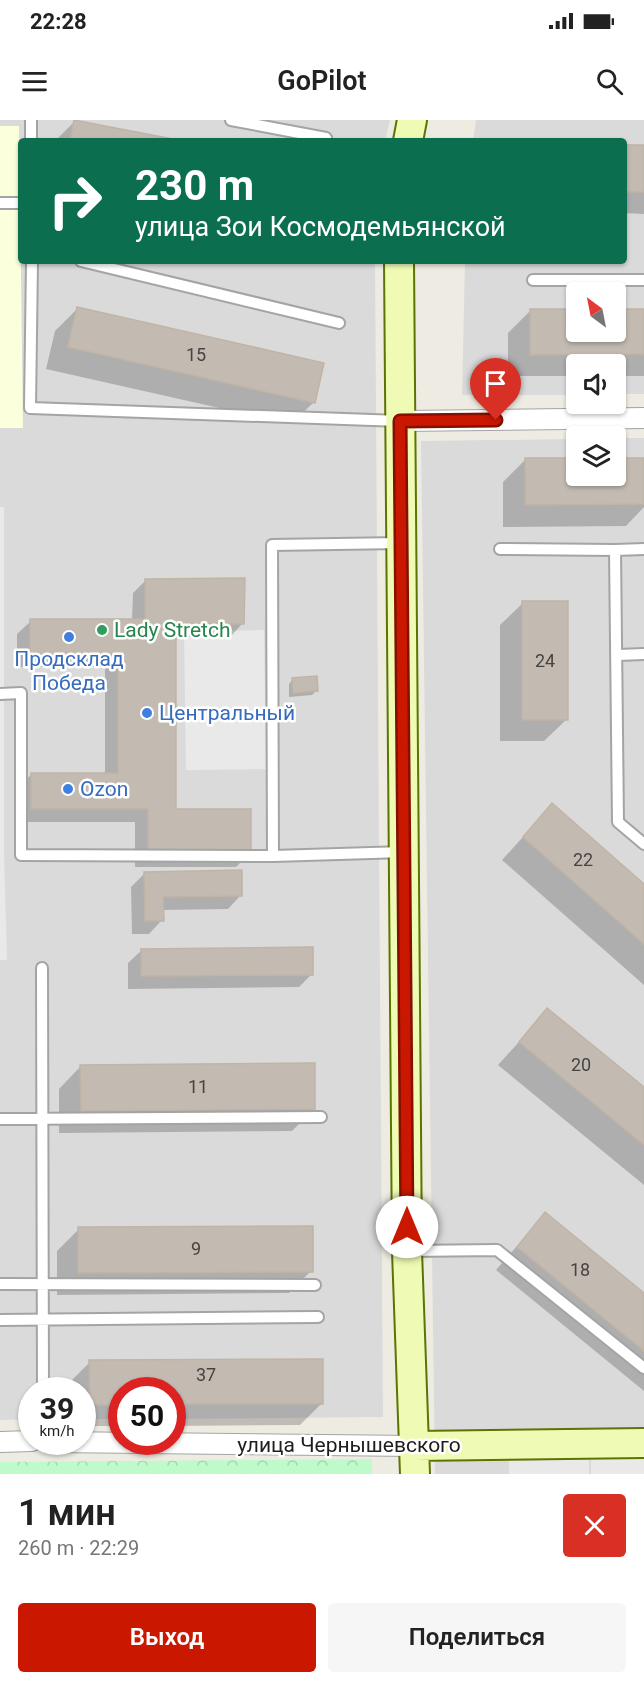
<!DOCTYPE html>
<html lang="ru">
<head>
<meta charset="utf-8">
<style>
	:root { --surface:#fff; --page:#f6f6f6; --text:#222; --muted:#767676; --accent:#ca1800 }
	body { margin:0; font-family:Roboto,sans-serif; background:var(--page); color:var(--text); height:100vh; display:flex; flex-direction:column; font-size:22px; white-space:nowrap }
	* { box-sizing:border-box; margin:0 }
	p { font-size:20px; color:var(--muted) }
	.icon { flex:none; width:33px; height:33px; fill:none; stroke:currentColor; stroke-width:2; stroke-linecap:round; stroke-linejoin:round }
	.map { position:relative; height:1354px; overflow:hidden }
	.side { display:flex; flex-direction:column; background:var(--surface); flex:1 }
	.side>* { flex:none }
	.top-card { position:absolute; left:18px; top:18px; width:609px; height:126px; border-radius:6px; box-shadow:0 2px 4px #0004; background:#0b6e4f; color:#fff; overflow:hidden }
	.needle { width:39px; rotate:328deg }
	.tools { position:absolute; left:566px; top:162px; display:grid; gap:12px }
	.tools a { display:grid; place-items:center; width:60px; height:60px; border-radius:6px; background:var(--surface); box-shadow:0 2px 4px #0004; font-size:30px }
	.speed { position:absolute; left:18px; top:1257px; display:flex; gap:12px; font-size:30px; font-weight:700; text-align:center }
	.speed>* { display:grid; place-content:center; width:78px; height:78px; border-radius:50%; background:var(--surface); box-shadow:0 2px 4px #0004; line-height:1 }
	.speed small { font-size:15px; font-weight:400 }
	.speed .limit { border:9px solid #d22; background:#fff; color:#111 }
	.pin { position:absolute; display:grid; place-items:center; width:51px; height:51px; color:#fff; margin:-62px -26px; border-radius:50% 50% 50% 0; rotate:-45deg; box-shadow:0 0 6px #0007 }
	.pin .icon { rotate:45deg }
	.me { position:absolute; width:66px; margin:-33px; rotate:0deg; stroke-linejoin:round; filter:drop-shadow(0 0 4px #0008) }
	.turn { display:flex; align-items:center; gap:21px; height:126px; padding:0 18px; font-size:27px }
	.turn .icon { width:78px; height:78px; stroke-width:2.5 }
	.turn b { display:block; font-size:42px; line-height:51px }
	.round { display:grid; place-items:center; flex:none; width:63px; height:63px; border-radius:6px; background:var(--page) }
	.head { display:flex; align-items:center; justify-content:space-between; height:102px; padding:0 18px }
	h1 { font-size:36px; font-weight:600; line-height:45px }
	.cta { display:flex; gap:12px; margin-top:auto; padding:12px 18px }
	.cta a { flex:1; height:69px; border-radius:6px; background:var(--accent); color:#fff; font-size:24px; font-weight:600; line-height:69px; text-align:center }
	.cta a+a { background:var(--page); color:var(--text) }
	.status { display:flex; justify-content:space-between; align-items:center; height:42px; padding:0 30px; background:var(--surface); direction:ltr }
	.status svg { height:16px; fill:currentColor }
	header { display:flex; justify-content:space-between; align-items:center; height:78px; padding:0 18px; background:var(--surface); font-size:27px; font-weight:600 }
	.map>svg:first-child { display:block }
	.residential { fill:#dbdada; fill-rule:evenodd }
	.education { fill:#fbffdb }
	.park { fill:url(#park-crowns) }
	.parking { fill:#e9e9e9 }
	.shadow { fill:#0003 }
	.building { fill:#c3bbb2; stroke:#c0b4a5; stroke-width:1.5 }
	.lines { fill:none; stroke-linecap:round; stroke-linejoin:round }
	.lane-casing { stroke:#a4a4a4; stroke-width:14 }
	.street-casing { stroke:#a4a4a4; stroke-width:22 }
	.secondary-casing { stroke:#5b7503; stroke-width:32 }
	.lane { stroke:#fff; stroke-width:10 }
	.street { stroke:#fff; stroke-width:20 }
	.secondary { stroke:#effab4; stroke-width:28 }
	.route-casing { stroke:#831000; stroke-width:15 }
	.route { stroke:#ca1800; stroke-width:10 }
	.leisure-dot { fill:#2e9e5b; stroke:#fff; stroke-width:2 }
	.shop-dot { fill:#3f7fe0; stroke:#fff; stroke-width:2 }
	.labels { text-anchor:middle; stroke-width:5; stroke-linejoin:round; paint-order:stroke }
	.number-label { font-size:18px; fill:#464442 }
	.leisure-label { font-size:21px; fill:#27864d; stroke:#fff; text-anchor:start }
	.shop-label { font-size:21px; fill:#366cbe; stroke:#fff; text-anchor:start }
	.street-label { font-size:21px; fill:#1d1d1d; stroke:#fff }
</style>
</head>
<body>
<div class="status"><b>22:28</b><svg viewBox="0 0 49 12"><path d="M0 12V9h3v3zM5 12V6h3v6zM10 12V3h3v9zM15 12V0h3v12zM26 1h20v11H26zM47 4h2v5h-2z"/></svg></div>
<header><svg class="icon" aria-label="menu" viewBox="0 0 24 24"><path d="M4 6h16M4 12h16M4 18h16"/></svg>GoPilot<svg class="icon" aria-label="search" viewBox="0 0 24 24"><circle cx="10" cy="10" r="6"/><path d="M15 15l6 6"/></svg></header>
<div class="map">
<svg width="644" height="1354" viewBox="0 0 644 1354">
	<defs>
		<pattern id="park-crowns" width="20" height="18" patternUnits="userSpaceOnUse" patternTransform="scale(1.5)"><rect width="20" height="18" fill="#befaca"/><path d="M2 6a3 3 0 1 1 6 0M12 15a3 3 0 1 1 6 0" fill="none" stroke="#a3d6ad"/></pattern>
	</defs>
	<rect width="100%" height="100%" fill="#eeece2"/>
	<path class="residential" d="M0 0H390L385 21H21V141H375L383 1297 173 1299 172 1270H122L121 1299H83L82 1270H32L31 1299 0 1300Z
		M476 0H644V274H615V244H576V275H462L465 141H624V21H473ZM576 172H615V212H576Z
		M615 318H644V1354H435L421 321 576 319V356H615Z"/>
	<path class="education" d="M0 6H19L23 308H0Z"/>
	<path class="park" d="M372 1339V1354H0V1342Z"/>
	<path class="parking" d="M0 387H4V734L7 840H0Z
		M264 510 266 649 186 650 184 512Z
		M644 1337V1354H591V1338Z
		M589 1339V1354H509V1341Z"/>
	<path class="shadow" d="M74 2 175 21H55Z
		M624 27H644V94L624 93Z
		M77 189 314 282 291 304 46 249 55 211Z
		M615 190H644V256H615V244H576V256H508V213L530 191H576V212H615Z
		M615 339H644V387L626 406 503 407V362L525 340H576V356H615Z
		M146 460 243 503 230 517H175V690L250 733 236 747H135V702H18V667L32 654H105V547H17V514L31 501 132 500 133 473Z
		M523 483 567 599 544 621H500V505Z
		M293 559 316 571 312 575 289 577V564Z
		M552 685 644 766V865L502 740Z
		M144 754 241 775 228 789 162 790V800L149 814H132L131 767Z
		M142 830 312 854 299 867 128 869V843Z
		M548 890 644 969V1065L498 945Z
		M81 946 314 989 292 1011 59 1013V969Z
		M545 1094 644 1175V1271L496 1150Z
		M79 1109 311 1151 289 1173 57 1175V1131Z
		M90 1242 322 1283 300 1305 172 1306V1270H122V1306H82V1270H68V1264Z"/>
	<path class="building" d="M74 0 183 21H70Z
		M624 25H644V72H624Z
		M77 187 324 243 315 283 68 227Z
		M530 189H576V212H615V189H644V234L530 235Z
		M525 338H576V356H615V338H644V384L525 385Z
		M245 458 244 504H176V689H251V734H148V689H31V653H118V534H30V499H145V459Z
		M522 481H568V600H522Z
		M317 556 318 571 293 573 292 558Z
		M552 683 644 764V824L523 717Z
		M242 750V776L163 777 164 801H145L144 752Z
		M313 827V855L141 856V829Z
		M547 888 644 967V1025L519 922Z
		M315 943V989L81 991 80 945Z
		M545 1092 644 1173V1231L517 1127Z
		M313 1106V1152L78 1153V1107Z
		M323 1239V1284H172V1270H122V1285H90L89 1240Z"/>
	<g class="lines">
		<defs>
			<path id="lane" d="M31 0V21
				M231 0 326 18
				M0 83H21
				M32 141 30 288 400 301
				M81 141 339 203
				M533 160H644
				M500 429 615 430
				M644 429 615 430 618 702 644 724
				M618 535 644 534
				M0 574 21 573V735L273 736 404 732
				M273 736 272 425 401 423
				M42 848 43 1270
				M0 999 321 997
				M407 1131 497 1130 644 1248
				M0 1164 315 1165
				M0 1200 318 1197"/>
			<path id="street" d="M401 301 644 298
				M0 1322 32 1321
				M54 1322 415 1326"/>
			<path id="secondary" d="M408 21 412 0
				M399 141 407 1131 415 1354
				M415 1326 644 1323"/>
		</defs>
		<use href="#lane" class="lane-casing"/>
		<use href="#street" class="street-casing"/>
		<use href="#secondary" class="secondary-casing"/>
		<use href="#lane" class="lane"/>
		<use href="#street" class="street"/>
		<use href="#secondary" class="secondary"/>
	</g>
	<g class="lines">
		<defs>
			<path id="route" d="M407 1107 400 301 496 300"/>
		</defs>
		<use href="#route" class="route-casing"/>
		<use href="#route" class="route"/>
	</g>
	<circle class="leisure-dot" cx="102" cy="510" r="6"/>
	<g class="shop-dot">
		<circle cx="69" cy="517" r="6"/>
		<circle cx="147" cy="593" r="6"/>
		<circle cx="68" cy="669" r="6"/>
	</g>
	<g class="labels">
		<g class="number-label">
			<text x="196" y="241">15</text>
			<text x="545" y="547">24</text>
			<text x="583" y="746">22</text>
			<text x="581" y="951">20</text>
			<text x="198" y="973">11</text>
			<text x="196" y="1135">9</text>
			<text x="580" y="1156">18</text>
			<text x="206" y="1261">37</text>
		</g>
		<g class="leisure-label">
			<text x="114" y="517">Lady Stretch</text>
		</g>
		<g class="shop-label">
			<text x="69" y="546" text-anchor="middle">Продсклад<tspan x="69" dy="24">Победа</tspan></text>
			<text x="159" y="600">Центральный</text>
			<text x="80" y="676">Ozon</text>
		</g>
		<g class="street-label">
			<text x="349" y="1332">улица Чернышевского</text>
		</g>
	</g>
</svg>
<div class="tools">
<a><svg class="needle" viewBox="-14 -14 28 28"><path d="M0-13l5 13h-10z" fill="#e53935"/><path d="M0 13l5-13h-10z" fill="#767676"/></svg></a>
<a><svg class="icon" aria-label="sound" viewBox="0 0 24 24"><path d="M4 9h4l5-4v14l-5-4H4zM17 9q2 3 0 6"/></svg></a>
<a><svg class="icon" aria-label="layers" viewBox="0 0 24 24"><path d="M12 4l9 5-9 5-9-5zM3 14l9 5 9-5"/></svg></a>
</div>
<div class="speed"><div>39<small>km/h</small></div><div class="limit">50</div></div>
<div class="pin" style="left:496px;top:300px;background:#d93025"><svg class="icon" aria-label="arrive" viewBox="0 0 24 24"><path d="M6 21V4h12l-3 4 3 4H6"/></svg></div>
<svg class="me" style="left:407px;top:1107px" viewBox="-20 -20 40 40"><circle r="19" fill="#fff"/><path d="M0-13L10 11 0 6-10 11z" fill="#ca1800"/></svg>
<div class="top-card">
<div class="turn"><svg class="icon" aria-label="right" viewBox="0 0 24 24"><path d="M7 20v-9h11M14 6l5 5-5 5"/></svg><div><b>230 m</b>улица Зои Космодемьянской</div></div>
</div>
</div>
<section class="side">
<div class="head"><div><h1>1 мин</h1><p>260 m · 22:29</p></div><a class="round" style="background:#d93025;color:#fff"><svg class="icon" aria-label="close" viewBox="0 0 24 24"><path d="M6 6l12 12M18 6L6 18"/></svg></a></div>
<div class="cta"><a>Выход</a><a>Поделиться</a></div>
</section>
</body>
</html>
